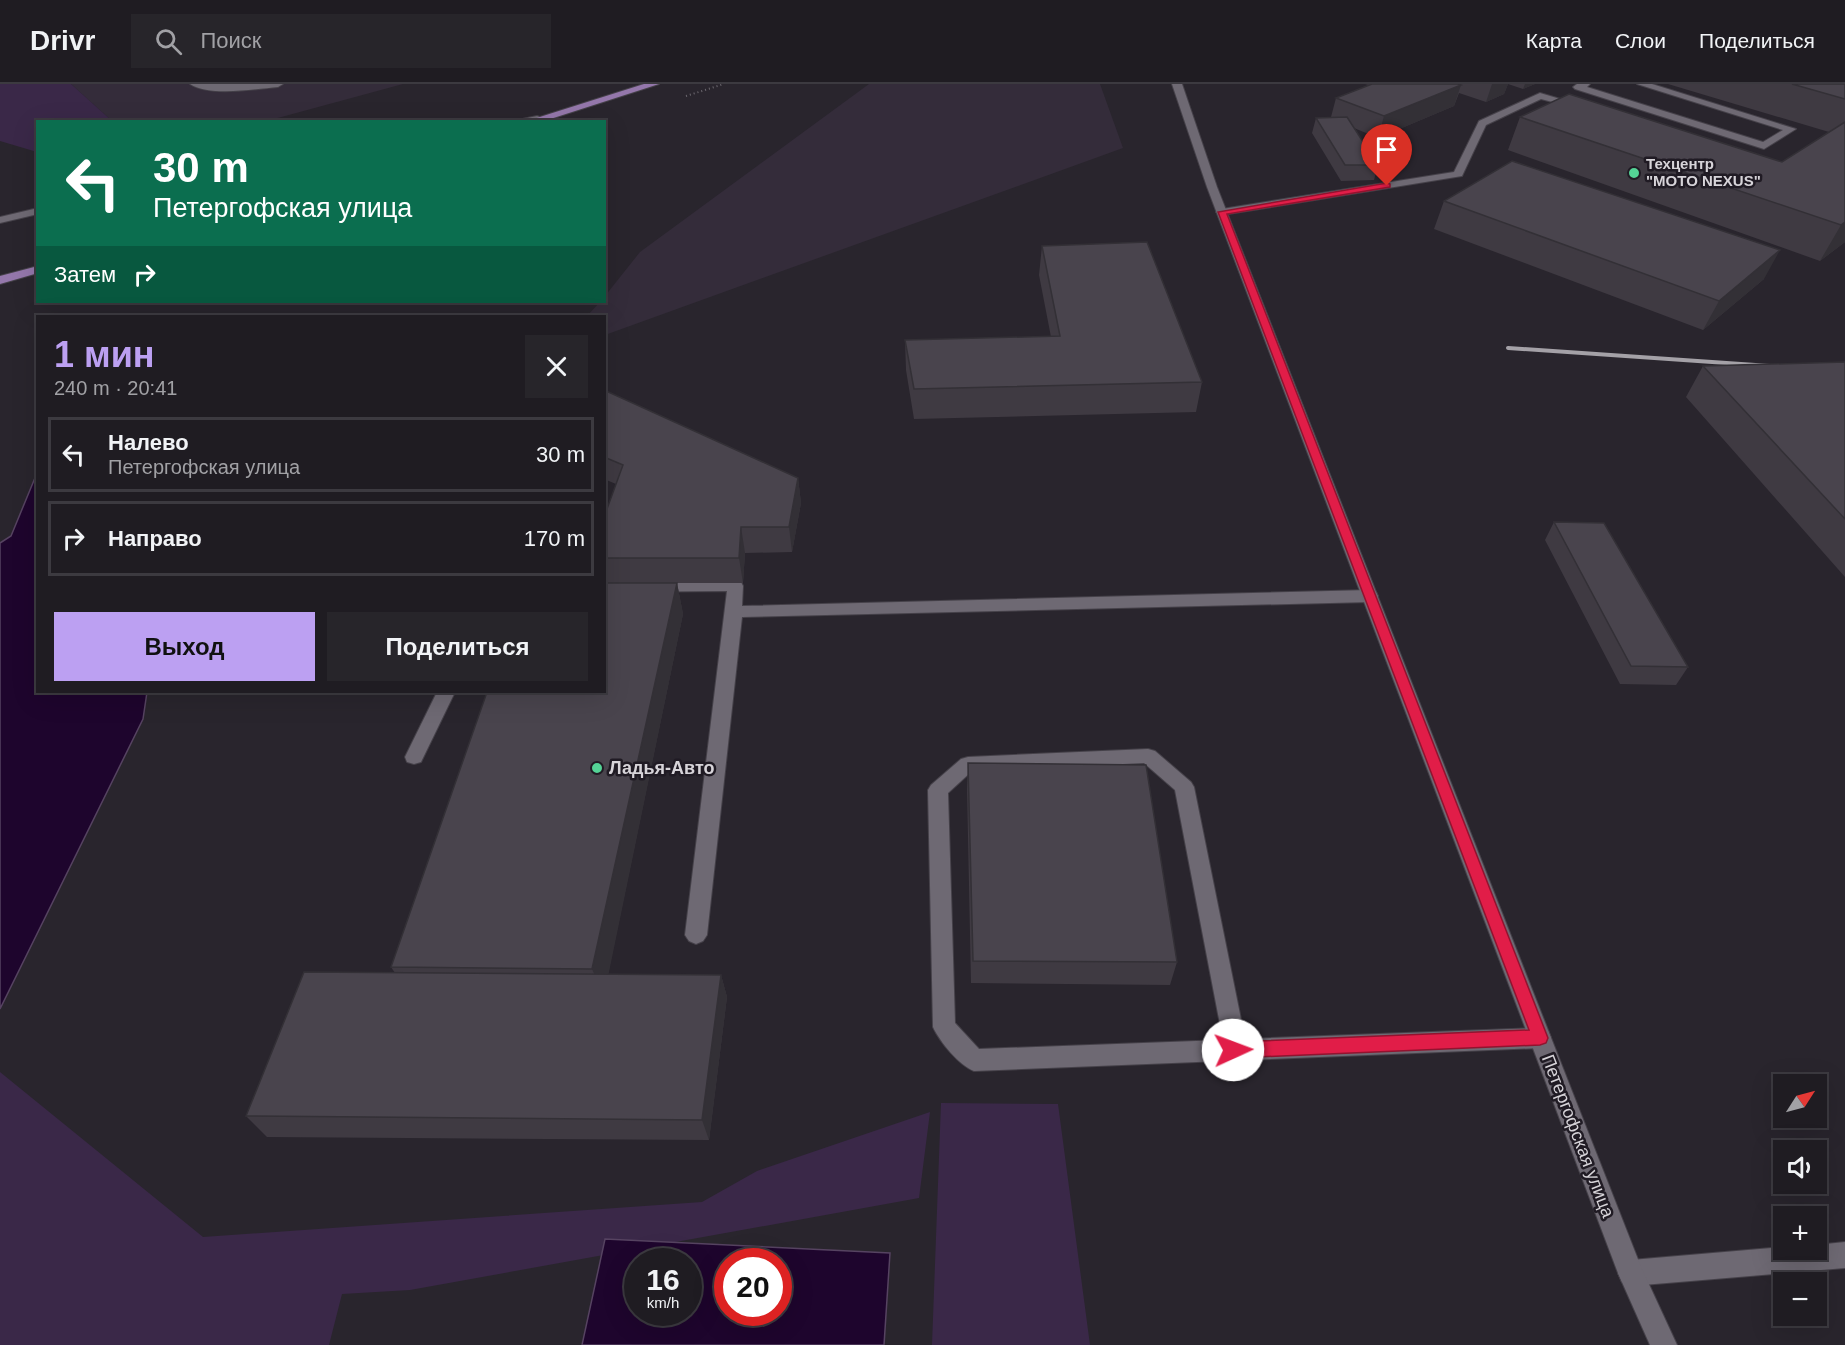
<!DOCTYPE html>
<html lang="ru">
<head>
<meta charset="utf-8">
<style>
	:root { --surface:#1f1c22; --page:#27252a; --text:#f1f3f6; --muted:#a1a1a5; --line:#3c3a40; --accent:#bca0f2 }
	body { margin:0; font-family:Arial,sans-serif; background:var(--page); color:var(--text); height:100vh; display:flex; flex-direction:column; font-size:22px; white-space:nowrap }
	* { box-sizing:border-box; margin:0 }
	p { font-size:20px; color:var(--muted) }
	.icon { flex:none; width:33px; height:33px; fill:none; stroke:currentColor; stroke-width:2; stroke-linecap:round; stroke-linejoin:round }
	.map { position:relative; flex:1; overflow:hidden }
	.sheet { position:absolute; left:36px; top:231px; width:570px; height:378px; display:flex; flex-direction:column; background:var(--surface); border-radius:0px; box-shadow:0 6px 24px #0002,0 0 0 2px var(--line) }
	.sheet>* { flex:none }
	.hud { position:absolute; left:36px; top:36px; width:570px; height:183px; border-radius:0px; box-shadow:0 6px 24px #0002,0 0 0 2px var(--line); background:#0b6e4f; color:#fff; overflow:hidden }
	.needle { width:39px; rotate:54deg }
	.buttons { position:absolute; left:1773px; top:990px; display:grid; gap:12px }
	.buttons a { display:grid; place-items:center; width:54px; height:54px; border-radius:0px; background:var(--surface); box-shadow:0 6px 24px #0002,0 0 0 2px var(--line); font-size:30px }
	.speed { position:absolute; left:624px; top:1164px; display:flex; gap:12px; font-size:30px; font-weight:700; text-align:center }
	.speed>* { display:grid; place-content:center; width:78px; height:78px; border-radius:50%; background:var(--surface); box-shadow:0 6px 24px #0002,0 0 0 2px var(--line); line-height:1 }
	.speed small { font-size:15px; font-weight:400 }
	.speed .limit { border:9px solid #d22; background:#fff; color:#111 }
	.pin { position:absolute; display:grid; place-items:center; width:51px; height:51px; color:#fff; margin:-62px -26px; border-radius:50% 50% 50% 0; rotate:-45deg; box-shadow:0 0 6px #0007 }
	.pin .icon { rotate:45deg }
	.me { position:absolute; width:66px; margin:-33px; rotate:88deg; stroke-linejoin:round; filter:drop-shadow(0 0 4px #0008) }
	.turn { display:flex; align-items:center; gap:21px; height:126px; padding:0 18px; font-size:27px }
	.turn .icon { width:78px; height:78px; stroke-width:2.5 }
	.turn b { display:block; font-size:42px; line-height:51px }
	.then { display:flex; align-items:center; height:57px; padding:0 18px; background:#0003; gap:12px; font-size:22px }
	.round { display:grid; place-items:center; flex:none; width:63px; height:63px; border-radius:0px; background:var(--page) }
	.summary { display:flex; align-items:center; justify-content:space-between; height:102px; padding:0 18px }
	h1 { font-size:36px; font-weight:700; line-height:45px; color:var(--accent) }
	.button { display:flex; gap:12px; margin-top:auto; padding:12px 18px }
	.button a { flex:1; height:69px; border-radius:0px; background:var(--accent); color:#111; font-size:24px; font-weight:700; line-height:69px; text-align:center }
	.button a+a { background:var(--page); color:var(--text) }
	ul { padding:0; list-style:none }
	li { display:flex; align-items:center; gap:18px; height:75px; margin:0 12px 9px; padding:0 6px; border:3px solid var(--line); border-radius:0px }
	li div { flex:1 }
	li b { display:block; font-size:22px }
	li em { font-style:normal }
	header { display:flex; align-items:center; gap:36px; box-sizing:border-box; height:84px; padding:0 30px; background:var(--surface); border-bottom:2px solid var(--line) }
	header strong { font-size:28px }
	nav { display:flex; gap:33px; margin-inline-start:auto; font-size:21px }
	.search { width:420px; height:54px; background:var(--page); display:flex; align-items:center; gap:15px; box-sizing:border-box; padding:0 21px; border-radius:0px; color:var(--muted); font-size:22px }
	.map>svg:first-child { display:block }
	.built { fill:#342c3a }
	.green { fill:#3a2848 }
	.water { fill:#1e052d; stroke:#564361; stroke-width:1.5; fill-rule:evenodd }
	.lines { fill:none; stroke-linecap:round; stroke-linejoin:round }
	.lane-casing { stroke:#454149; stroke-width:2 }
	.street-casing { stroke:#454149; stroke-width:2 }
	.primary-casing { stroke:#454149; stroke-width:2 }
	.path { stroke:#6d6970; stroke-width:2; stroke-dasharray:1 3; stroke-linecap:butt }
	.lane { fill:#6e6973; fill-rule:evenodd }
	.street { fill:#6e6973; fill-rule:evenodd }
	.primary { fill:#9477ab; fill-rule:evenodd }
	.rail { stroke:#a4a1a7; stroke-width:4 }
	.wall { fill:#3f3a42 }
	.shaded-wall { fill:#333036 }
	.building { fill:#49444d; stroke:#333036; stroke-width:1.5 }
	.route { fill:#e11d48; stroke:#92132f; stroke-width:1.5 }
	.poi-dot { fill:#54d396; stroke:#201b24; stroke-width:2 }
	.labels { text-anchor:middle; stroke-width:5; stroke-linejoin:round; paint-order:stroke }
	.far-poi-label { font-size:15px; font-weight:bold; fill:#d7d4d9; stroke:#201b24; text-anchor:start }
	.poi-label { font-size:18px; font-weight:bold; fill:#d7d4d9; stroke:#201b24; text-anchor:start }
	.street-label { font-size:18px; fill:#d7d4d9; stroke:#201b24 }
</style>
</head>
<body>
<header>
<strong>Drivr</strong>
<div class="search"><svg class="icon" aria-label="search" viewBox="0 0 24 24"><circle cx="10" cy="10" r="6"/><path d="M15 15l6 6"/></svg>Поиск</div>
<nav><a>Карта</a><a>Слои</a><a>Поделиться</a></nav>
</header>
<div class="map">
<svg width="1845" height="1261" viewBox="0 0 1845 1261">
	<rect width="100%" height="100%" fill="#29252d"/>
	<path class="built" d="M71 0H403L263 38 112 37Z
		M869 0H1100L1123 64 605 251 604 232H587L600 218H604L605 212 640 168Z"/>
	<path class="green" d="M0 0H71L112 37 38 38 37 68 0 57Z
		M0 988 203 1153 702 1118 757 1087 930 1028 919 1114 410 1206 342 1210 329 1261H0Z
		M941 1019 1058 1020 1090 1261H932Z"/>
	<path class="water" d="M37 389 38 608H147L143 635 0 925V459L11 452Z
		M605 1155 890 1169 884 1261H582ZM638 1178H688V1228H638ZM728 1178H778V1228H728Z"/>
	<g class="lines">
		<defs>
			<path id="lane" d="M190 0H283L278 3C255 5 210 13 190 0Z
				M1577 0H1590L1587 3 1763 58 1783 46 1637 0H1652L1796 45 1764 65 1575 5 1573 3Z
				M1540 9 1584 22 1579 25 1541 15 1486 41 1462 92 1222 131 1216 128 1222 125 1454 88 1479 37Z
				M537 32 540 33V37L508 38Z
				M38 124V130L0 139V133Z
				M735 497 741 498 743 502 742 522 1370 506 1376 508 1378 512 1376 516 1370 518 742 533 707 851 703 857 696 860 689 857 685 851 727 507 604 508V498Z
				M437 608H455L421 678 414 680 407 678 405 673Z
				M1148 665 1155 667 1191 698 1194 703 1245 955 1540 944 1548 947 1551 954 1548 961 1540 964 974 987C959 981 940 958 933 943L928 706 931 701 961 675 968 673ZM1144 679 1175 706 1223 956 979 965 955 939 948 709 972 687Z
				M1845 1158V1184L1631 1202 1622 1198 1618 1189 1622 1180 1631 1176 1784 1163V1166H1816V1161Z"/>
			<path id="street" d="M1172 0H1182L1217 103 1641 1183 1677 1261H1650L1618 1189 1207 103Z"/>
			<path id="primary" d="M644 0H659L541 38H524Z
				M38 182V189L0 200V192Z"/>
		</defs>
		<use href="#lane" class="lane-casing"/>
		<use href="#street" class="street-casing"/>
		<use href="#primary" class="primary-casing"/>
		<path class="path" d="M686 12 724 0"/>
		<use href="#lane" class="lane"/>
		<use href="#street" class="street"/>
		<use href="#primary" class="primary"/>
		<path class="rail" d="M1508 264 1770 282"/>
	</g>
	<path class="wall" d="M1365 0H1535L1523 5 1508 0 1504 10 1486 18 1459 9 1454 22 1378 54 1354 44 1378 81 1374 96 1341 97 1312 49 1316 34 1331 33 1336 14 1369 1Z
		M1668 0H1845V158L1820 177 1508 66 1520 33 1782 78 1829 48Z
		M1444 117 1764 195 1703 246 1434 145Z
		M1042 162 1202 298 1196 328 914 335 906 286 905 256 1051 253 1039 191Z
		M1845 278V493L1686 313 1703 282Z
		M604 306 798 394 801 419 792 468 745 469 743 499H677L683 530 608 890 721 891 727 913 709 1056 267 1053 246 1032 395 889 391 883 604 608V433L616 400 604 395Z
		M1554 438 1688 583 1676 601 1620 600 1545 456Z
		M968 679 1177 878 1170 901 971 899 967 704Z"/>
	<path class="shaded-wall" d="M1492 0H1508L1504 10 1486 18Z
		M1525 0H1535L1523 5Z
		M1461 1 1454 22 1378 54 1384 32Z
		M1845 138V158L1820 177 1841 141Z
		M1780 166 1764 195 1703 246 1719 217Z
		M798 394 801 419 792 468 789 443Z
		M741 443 745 469 743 499 739 474Z
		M677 499 683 530 604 912 592 885Z
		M721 891 727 913 709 1056 702 1036Z"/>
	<path class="building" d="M1372 0H1458L1461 1 1384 32 1336 14Z
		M1792 0H1845V15Z
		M1569 10 1782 78 1845 38V138L1841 141 1520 33Z
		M1347 33 1378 81H1345L1316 34Z
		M1512 77 1780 166 1719 217 1444 117Z
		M1147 158 1202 298 914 305 905 256 1060 252 1042 162Z
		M1845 278V435L1703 282Z
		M604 306 798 394 789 443H741L739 474H604V433L623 381 604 373Z
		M1554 438 1604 439 1688 583 1631 582Z
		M604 499H677L592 885 391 883 487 608H604Z
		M968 679 1146 681 1177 878 973 877Z
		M304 888 721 891 702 1036 246 1032Z"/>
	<path class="route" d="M1387 99 1390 100V103L1227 130 1548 954 1546 959 1540 961 1233 974 1227 971 1225 966 1227 960 1233 958 1529 946 1218 128Z"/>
	<g class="poi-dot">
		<circle cx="1634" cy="89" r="6"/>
		<circle cx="597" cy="684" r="6"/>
	</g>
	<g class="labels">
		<g class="far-poi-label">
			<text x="1646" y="85">Техцентр<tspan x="1646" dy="17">"MOTO NEXUS"</tspan></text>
		</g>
		<g class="poi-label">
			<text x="609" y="690">Ладья-Авто</text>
		</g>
		<g class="street-label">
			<text transform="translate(1578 1052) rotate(69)" y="6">Петергофская улица</text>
		</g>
	</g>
</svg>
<div class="buttons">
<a><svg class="needle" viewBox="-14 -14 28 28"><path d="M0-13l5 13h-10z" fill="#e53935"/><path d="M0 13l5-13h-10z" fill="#a1a1a5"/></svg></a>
<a><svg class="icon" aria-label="sound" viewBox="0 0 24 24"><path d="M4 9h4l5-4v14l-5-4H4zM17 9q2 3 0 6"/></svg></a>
<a>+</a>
<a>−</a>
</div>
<div class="speed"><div>16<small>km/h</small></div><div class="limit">20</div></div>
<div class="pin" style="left:1387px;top:102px;background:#d93025"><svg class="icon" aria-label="arrive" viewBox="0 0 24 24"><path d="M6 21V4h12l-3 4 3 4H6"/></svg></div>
<svg class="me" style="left:1233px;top:966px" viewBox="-20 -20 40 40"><circle r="19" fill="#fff"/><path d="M0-13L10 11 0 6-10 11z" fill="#e11d48"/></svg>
<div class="hud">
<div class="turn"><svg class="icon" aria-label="left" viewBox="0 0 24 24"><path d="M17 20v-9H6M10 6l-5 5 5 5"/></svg><div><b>30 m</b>Петергофская улица</div></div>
<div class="then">Затем<svg class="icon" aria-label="right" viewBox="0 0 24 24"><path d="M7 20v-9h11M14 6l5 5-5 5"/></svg></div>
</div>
<section class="sheet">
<div class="summary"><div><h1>1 мин</h1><p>240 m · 20:41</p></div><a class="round"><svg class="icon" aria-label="close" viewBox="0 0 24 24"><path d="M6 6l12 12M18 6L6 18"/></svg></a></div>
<ul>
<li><svg class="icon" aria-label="left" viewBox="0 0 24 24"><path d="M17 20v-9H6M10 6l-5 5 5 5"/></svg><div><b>Налево</b><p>Петергофская улица</p></div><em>30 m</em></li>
<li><svg class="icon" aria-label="right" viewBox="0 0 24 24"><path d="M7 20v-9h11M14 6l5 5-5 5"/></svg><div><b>Направо</b></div><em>170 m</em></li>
</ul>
<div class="button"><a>Выход</a><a>Поделиться</a></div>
</section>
</div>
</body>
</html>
